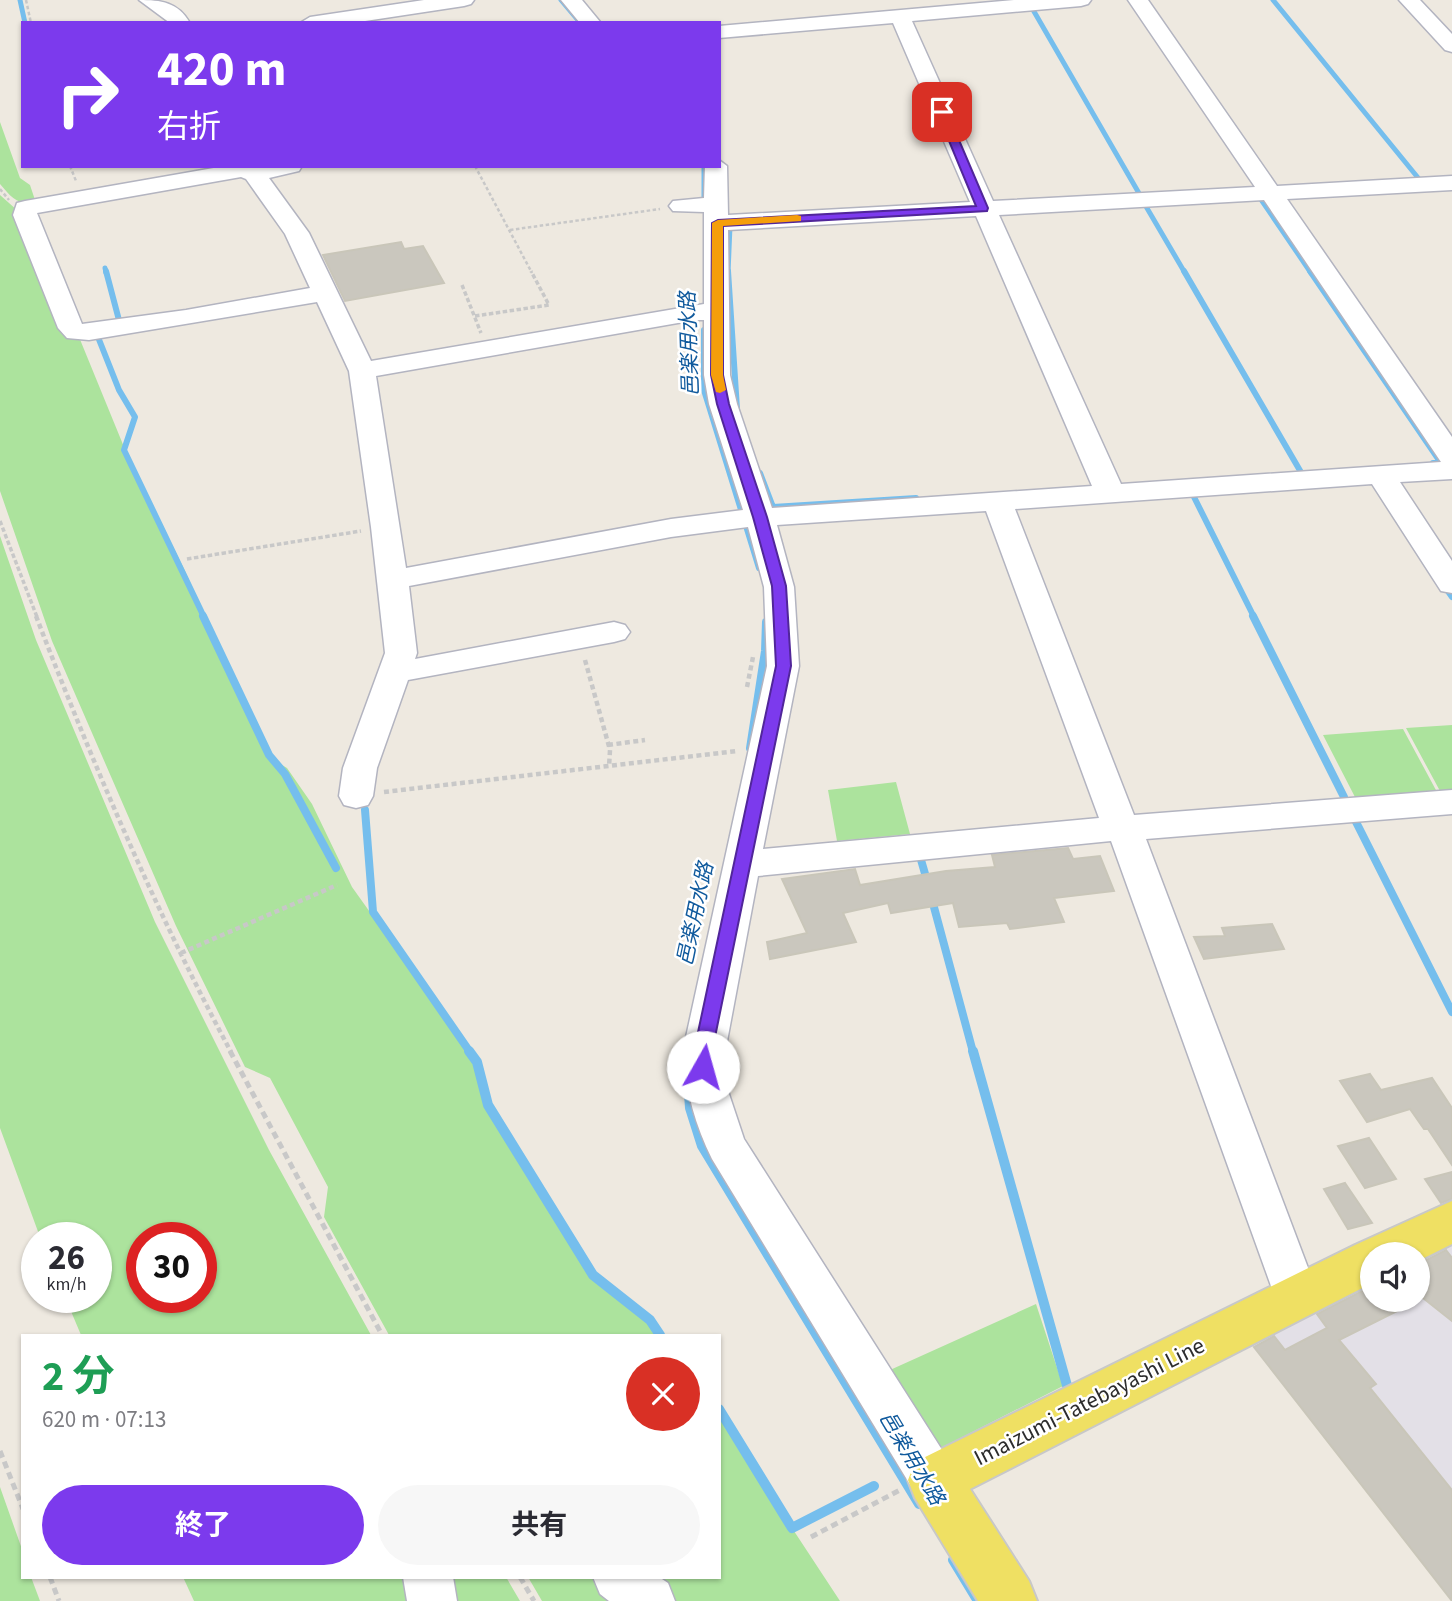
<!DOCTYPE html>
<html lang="ja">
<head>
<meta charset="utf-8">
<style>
	:root { --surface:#fff; --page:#f7f7f7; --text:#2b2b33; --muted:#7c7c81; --accent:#7c3aed }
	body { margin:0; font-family:"Source Sans 3","Noto Sans JP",sans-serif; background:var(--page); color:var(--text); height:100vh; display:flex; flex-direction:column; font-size:26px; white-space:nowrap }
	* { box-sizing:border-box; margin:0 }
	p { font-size:23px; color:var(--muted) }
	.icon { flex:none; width:38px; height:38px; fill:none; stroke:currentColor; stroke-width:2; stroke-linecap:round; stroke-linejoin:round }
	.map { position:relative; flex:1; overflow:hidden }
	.sheet { position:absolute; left:21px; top:1334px; width:700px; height:245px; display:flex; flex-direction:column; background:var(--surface); border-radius:0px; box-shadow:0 2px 5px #0004 }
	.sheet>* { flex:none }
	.hud { position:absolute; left:21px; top:21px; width:700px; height:147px; border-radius:0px; box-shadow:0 2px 5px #0004; background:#7c3aed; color:#fff; overflow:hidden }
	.controls { position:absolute; left:1360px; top:1242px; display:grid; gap:14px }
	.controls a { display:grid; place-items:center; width:70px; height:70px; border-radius:50%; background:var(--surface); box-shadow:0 2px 5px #0004; font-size:35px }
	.speed { position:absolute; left:21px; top:1222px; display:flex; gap:14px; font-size:35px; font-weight:700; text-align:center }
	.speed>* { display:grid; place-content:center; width:91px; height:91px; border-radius:50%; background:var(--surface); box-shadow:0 2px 5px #0004; line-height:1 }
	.speed small { font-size:18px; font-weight:400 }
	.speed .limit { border:10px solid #d22; background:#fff; color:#111 }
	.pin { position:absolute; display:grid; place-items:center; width:60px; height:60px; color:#fff; margin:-30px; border-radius:14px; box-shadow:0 4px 10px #0006 }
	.me { position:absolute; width:77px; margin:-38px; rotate:7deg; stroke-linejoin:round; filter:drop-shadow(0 0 5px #0008) }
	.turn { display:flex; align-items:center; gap:24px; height:147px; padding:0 21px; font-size:32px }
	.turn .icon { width:91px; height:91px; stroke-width:2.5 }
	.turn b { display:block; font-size:49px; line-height:60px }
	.round { display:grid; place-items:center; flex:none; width:74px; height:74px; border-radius:37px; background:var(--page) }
	.head { display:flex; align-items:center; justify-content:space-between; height:119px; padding:0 21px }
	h1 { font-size:42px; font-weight:700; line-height:52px; color:#1e9e55 }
	.primary-button { display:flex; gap:14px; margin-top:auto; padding:14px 21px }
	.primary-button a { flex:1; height:80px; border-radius:42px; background:var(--accent); color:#fff; font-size:28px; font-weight:700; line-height:80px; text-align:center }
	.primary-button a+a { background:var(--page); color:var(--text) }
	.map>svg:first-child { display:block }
	.industrial { fill:#e3e0e7 }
	.green { fill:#ace39d; fill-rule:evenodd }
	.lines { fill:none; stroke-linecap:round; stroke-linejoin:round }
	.stream-far3 { stroke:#75beed; stroke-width:5 }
	.stream-far2 { stroke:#75beed; stroke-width:6 }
	.stream-far1 { stroke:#75beed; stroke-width:8 }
	.stream { stroke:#75beed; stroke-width:10 }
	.building { fill:#cac7be; stroke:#c9c6b9; stroke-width:2 }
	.minor-casing { stroke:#b3b4c0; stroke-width:3 }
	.major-casing { stroke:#c8c8c8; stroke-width:4 }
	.path-far3 { stroke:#c8c8c8; stroke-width:2.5; stroke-dasharray:3.5 2.5; stroke-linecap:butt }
	.path-far2 { stroke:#c8c8c8; stroke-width:3.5; stroke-dasharray:4.5 2.5; stroke-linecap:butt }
	.path-far1 { stroke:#c8c8c8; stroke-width:4.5; stroke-dasharray:5 3.5; stroke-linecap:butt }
	.path { stroke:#c8c8c8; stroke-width:5; stroke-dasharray:7 4.5; stroke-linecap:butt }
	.minor { fill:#fff; fill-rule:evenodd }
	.major { fill:#efe063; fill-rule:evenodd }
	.route { fill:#7c3aed; stroke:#51269a; stroke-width:2 }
	.slow { fill:#f59e0b }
	.labels { text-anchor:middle; stroke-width:5; stroke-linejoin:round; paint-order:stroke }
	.water-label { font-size:21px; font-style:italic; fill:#105a9d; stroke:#fff }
	.near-street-label { font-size:23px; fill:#2d2d2d; stroke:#fff }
</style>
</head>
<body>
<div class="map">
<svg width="1452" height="1601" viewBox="0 0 1452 1601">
	<rect width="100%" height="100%" fill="#eee9e0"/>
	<path class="industrial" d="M1452 1244V1601L1241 1332 1372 1267V1300H1418V1255Z"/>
	<path class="green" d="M0 122 20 178 30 185 36 203C18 206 11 197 0 184Z
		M0 195 18 211 79 337 124 447 185 571 267 756 287 768 312 804 352 887 477 1062 488 1105 593 1275 650 1320 660 1335H389L324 1217 328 1187 270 1078 245 1067 176 926 52 641 0 491Z
		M0 536 36 640 155 922 269 1150 371 1335H81L65 1297H96V1237H40L0 1128ZM142 1237H201V1297H142Z
		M1452 725V790L1440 791 1406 728Z
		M1403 729 1437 792 1356 799 1323 735Z
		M896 782 910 834 837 841 828 790Z
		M1036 1304 1063 1386 939 1449 890 1370Z
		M719 1409 792 1528 840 1601H666L639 1577H719Z
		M0 1487 23 1552V1577H31L40 1601H0Z
		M183 1577H410L414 1601H194Z
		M448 1577H506L520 1601H452Z
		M528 1577H599L628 1601H542Z"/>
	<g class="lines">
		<path class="stream-far3" d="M20 0 25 23
			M561 0 577 19
			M1273 0 1419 179 1412 181
			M1032 8 1140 195
			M704 166V209
			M1260 198 1311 273
			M1144 203 1185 273
			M105 268 106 273
			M728 273 730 226"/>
		<path class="stream-far2" d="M106 271 120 324
			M728 271 737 409
			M1184 271 1302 474
			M1310 271 1441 463H1433
			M704 330V390L759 568
			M105 334 98 337 119 390 135 417 124 450 204 617
			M760 473 773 507 916 498
			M1193 495 1254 617
			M1443 584 1452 597"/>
		<path class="stream-far1" d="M203 616 269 755 285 774 336 868
			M1253 616 1344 797
			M750 748 765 651 766 622
			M365 810 373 912 470 1052
			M1353 816 1452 1012
			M919 853 928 884
			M931 896 973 1052"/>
		<path class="stream" d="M469 1051 477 1062 488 1105 593 1275 650 1320 660 1335
			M973 1051 1068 1389
			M688 1079 690 1108 702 1146 919 1504
			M719 1409 792 1528 874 1486
			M953 1560 978 1601"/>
	</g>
	<path class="building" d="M401 242 404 249 423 246 444 283 345 301 323 255Z
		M1068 848 1073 859 1100 856 1114 891 1054 898 1064 922 1010 929 1007 923 959 927 953 903 891 913 888 903 843 913 856 942 770 959 767 942 807 933 782 879 855 869 860 885 946 871 995 867 992 855Z
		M1272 924 1284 949 1204 959 1194 937 1225 936 1222 928Z
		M1370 1074 1381 1090 1432 1078 1452 1108V1165L1428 1129H1424L1410 1109 1367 1122 1340 1081Z
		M1369 1138 1396 1179 1365 1188 1338 1146Z
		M1452 1172V1199L1441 1203 1425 1179Z
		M1345 1183 1372 1223 1348 1229 1324 1189Z
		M1446 1250 1452 1258V1321L1418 1294V1264Z
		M1372 1286V1300H1419L1339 1340 1376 1384 1370 1388 1452 1490V1601L1254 1347 1274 1336 1285 1350 1327 1328 1317 1314Z"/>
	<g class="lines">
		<defs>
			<path id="minor" d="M139 0C161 0 178 2 190 23H170Z
				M424 0H474L471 4 464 6 352 23H300L310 17Z
				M561 0H582L601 23H580Z
				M1014 0H1091L1088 4 1081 6 912 21 993 201 1255 187 1128 0H1148L1277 186 1452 176V190L1287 199 1452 437V479L1400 482 1452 561V593L1441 591 1372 484 1015 509 1134 815 1452 790V814L1146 839 1319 1297 1313 1311 1297 1317 1281 1311 1275 1297 1111 841 758 876 725 1052 729 1094 744 1139 951 1464 958 1480 951 1496 934 1503 917 1496 712 1159C693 1120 682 1081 686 1037L767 666 764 587 748 527 671 537 409 586 417 653 415 659 614 622 625 625 630 632 625 639 614 642 408 680 377 768 373 796 368 805 356 808 344 805 339 796 343 768 385 653 371 527 349 371 317 302 89 340 67 338 58 328 13 215 17 203 25 201 225 166H302L299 171 269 178 309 233 371 361 704 304V212L673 211 669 206 673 201 704 198 705 166H719V160L727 166 728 215 970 202 893 23 719 38V26ZM241 177 246 179 285 234 310 288 186 310 82 324 37 213ZM1264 200 1441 462 1121 484 999 215ZM976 216 1092 486 772 508 737 404 730 375 728 230ZM695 320H704V375L709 404 743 510 671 519 406 568 376 376ZM986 511 1099 818 763 849 799 666 794 587 777 525Z
				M1399 0H1420L1452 34V52L1445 50Z
				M403 1577H453L457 1601H407Z
				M593 1577H659L668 1583 675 1601H609L600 1594Z"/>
			<path id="major" d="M1452 1201V1244L1418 1261V1255H1372V1283L970 1489 1029 1581 1037 1601H978L915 1498 908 1480 915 1462 1355 1245Z"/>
		</defs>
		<use href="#minor" class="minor-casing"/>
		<use href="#major" class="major-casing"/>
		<path class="path-far3" d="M26 0 31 23
			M70 166 76 181
			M475 166 532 273
			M0 189 9 200
			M510 230 660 209"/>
		<path class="path-far2" d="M462 285 481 333
			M475 316 549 305 531 271
			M0 521 37 617
			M187 559 361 531"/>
		<path class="path-far1" d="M36 616C93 764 156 912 231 1052
			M585 660 610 750 609 767
			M747 687 753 657
			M608 745 645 740
			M384 792 737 751
			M181 953 337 885"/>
		<path class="path" d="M230 1051 382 1335
			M0 1451 23 1509
			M811 1537 900 1490
			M50 1577 59 1601
			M520 1577 534 1601"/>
		<use href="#minor" class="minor"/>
		<use href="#major" class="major"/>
	</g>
	<path class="route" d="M942 109 947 112 988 208 987 211 723 226V375L729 404 767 517 786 586 791 666 715 1037 709 1072 703 1074 696 1072 694 1067 697 1037 776 666 772 586 753 517 717 404 711 375 712 223 718 220 976 206 937 112Z"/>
	<path class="slow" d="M797 215 801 216V221L723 226V375L726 390 720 393 716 392 711 375 712 223 718 220Z"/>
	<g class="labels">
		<g class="water-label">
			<text transform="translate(689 344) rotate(-92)" y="7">邑楽用水路</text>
			<text transform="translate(695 914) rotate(-78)" y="7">邑楽用水路</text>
			<text transform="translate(912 1458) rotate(59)" y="7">邑楽用水路</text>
		</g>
		<g class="near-street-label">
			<text transform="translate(1089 1401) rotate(-27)" y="8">Imaizumi-Tatebayashi Line</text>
		</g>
	</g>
</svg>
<div class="controls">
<a><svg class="icon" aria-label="sound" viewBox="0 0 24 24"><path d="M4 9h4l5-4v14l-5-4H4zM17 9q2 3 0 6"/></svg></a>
</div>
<div class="speed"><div>26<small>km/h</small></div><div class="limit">30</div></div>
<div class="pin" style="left:942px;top:112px;background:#d93025"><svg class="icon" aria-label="arrive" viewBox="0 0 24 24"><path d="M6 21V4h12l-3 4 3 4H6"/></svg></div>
<svg class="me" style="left:703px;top:1067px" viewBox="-20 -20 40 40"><circle r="19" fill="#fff"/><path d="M0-13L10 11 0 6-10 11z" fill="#7c3aed"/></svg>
<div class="hud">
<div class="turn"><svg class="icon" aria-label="right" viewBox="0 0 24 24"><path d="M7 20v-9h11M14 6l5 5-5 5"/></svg><div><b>420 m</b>右折</div></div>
</div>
<section class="sheet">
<div class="head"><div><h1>2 分</h1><p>620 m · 07:13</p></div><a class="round" style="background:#d93025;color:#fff"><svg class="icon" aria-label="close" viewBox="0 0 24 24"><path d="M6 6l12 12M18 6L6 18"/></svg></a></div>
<div class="primary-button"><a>終了</a><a>共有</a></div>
</section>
</div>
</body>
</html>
